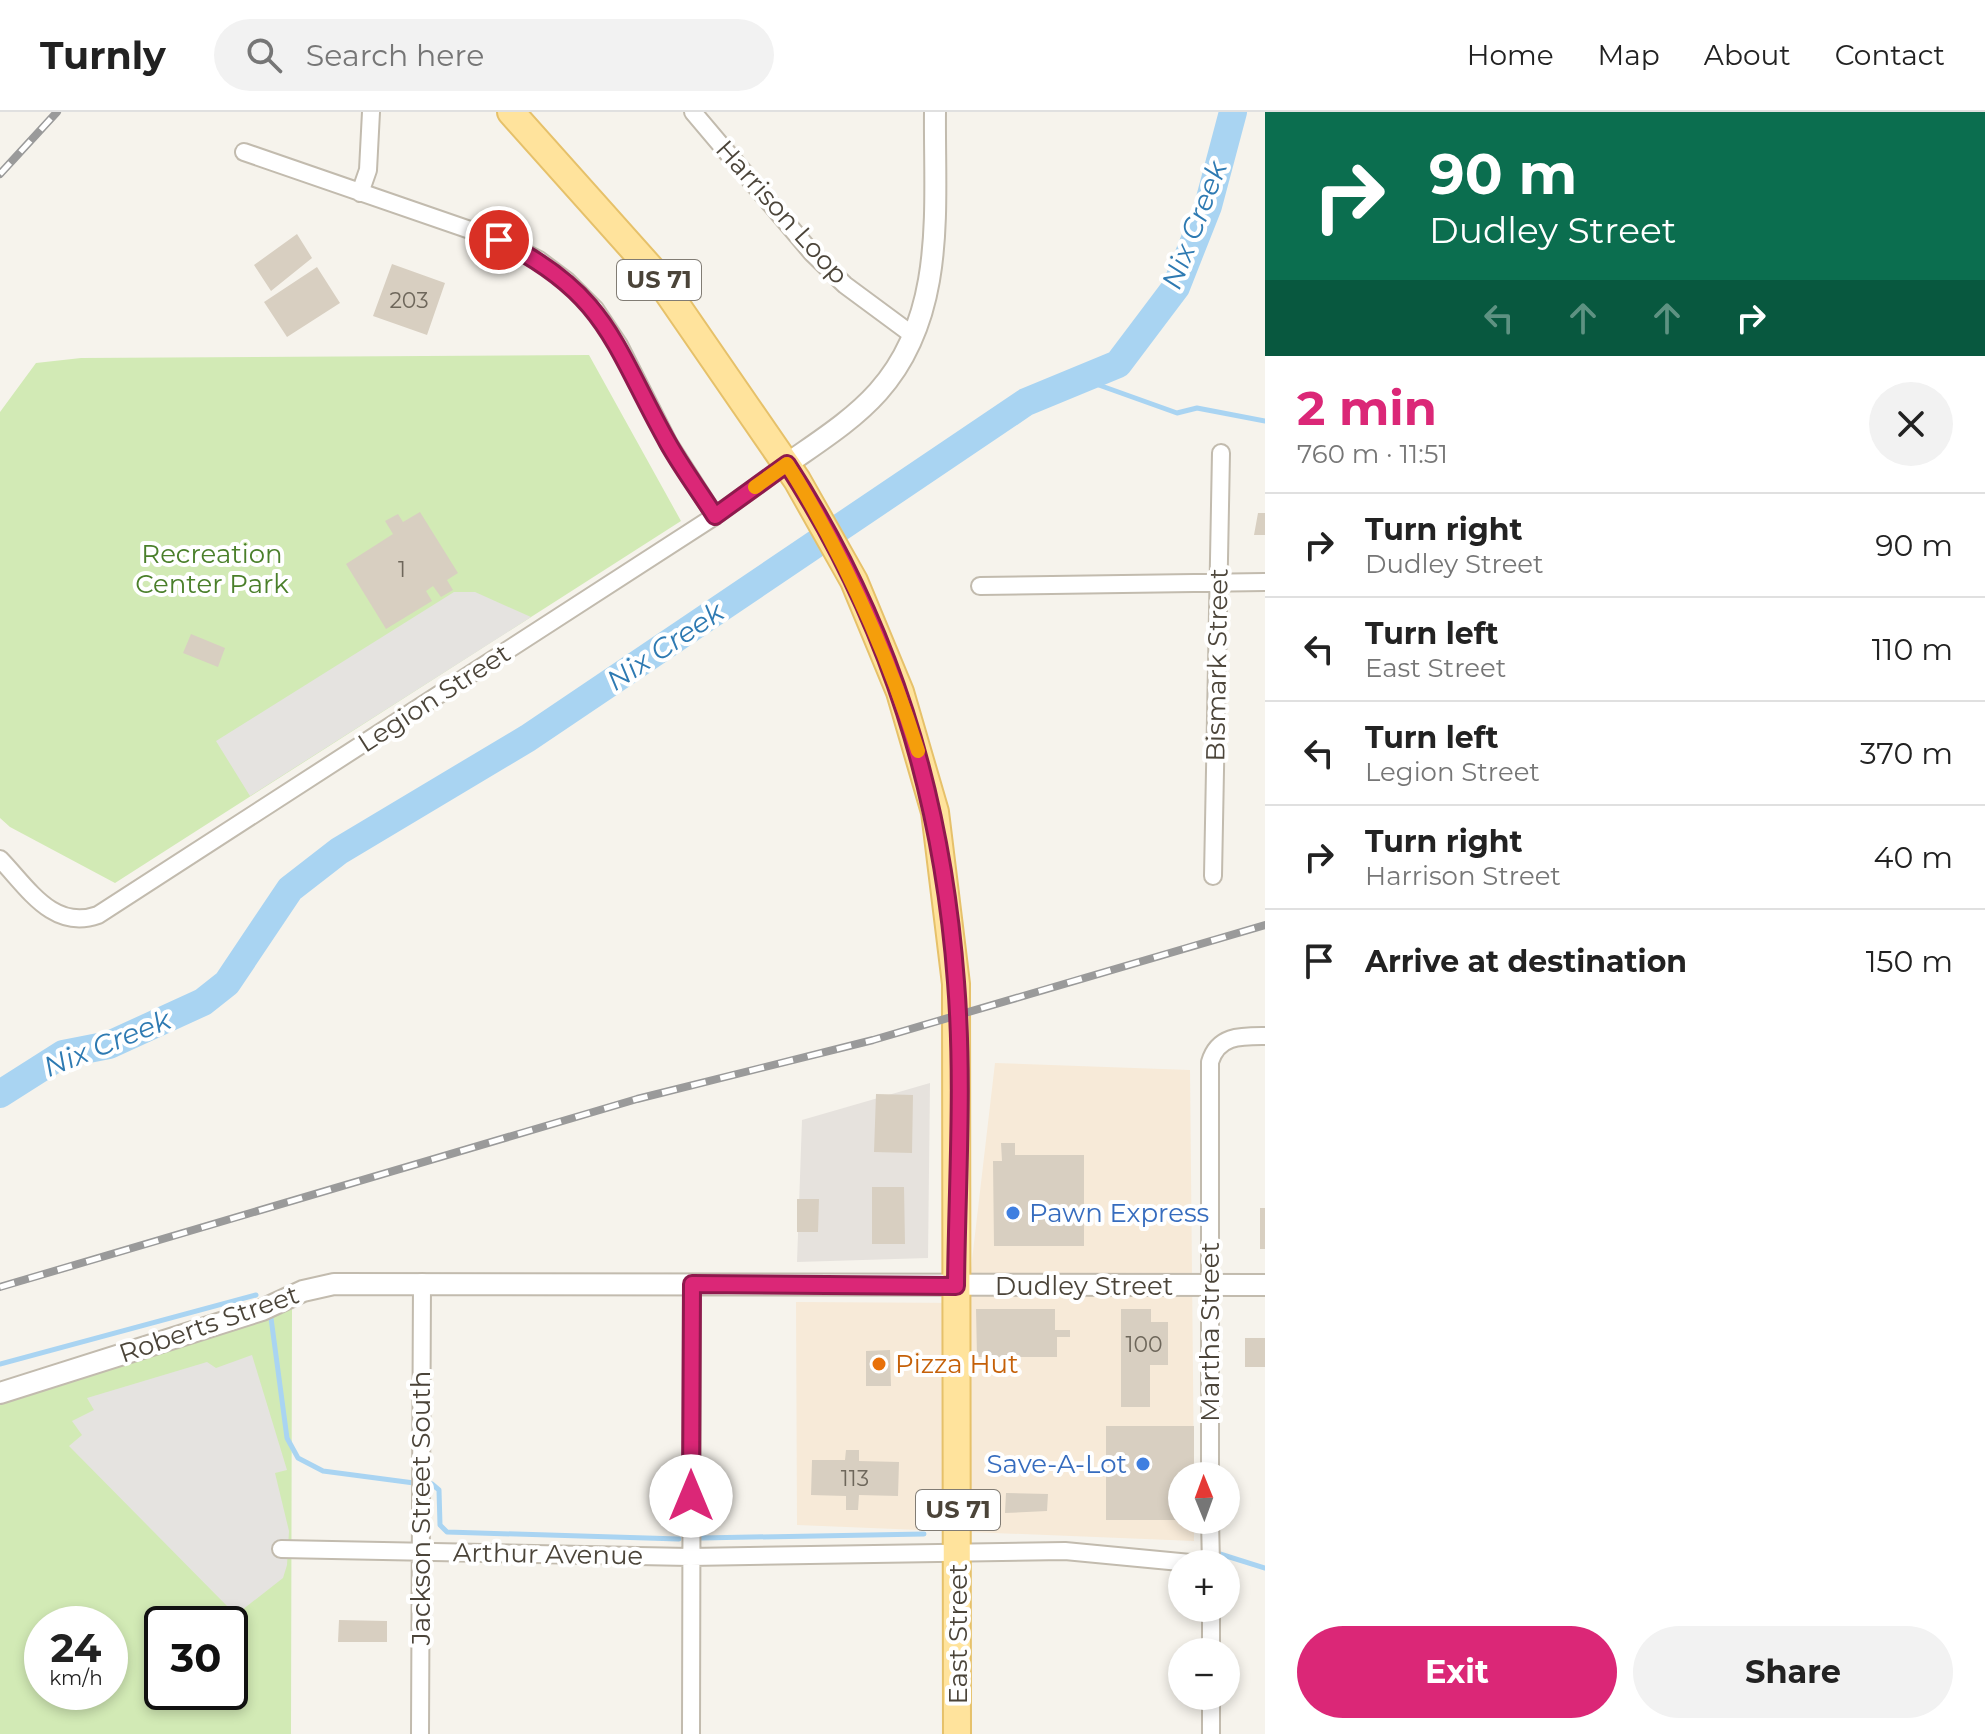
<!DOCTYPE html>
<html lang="en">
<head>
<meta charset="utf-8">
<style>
	:root { --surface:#fff; --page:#f2f2f2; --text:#222; --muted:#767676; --line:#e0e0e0; --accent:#db2777 }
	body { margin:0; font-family:Montserrat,sans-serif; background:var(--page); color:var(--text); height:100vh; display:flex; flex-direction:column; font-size:30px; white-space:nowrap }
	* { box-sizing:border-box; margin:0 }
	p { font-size:26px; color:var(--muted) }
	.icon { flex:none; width:44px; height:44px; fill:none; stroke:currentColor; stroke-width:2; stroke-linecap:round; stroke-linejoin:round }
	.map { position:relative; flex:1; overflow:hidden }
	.details { display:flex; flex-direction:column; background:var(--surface); width:720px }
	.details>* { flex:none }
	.top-card { background:#0b6e4f; color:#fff; overflow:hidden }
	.needle { width:52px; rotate:359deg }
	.tools { position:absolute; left:1168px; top:1350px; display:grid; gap:16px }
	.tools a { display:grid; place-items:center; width:72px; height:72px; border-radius:50%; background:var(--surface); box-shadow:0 4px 12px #0003; font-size:40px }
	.speed { position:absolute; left:24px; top:1494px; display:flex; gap:16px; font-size:40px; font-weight:700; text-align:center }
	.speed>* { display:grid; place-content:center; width:104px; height:104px; border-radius:50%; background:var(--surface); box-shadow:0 4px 12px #0003; line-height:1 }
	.speed small { font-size:20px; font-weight:400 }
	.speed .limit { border:4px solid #111; border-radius:12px; background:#fff; color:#111 }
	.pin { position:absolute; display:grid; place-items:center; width:68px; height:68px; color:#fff; margin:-34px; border:4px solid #fff; border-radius:50%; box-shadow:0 2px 8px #0007 }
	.me { position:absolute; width:88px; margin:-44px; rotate:0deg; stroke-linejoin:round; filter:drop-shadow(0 0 6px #0008) }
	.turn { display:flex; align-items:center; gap:28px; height:168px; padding:0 32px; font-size:36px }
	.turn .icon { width:104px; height:104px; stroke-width:2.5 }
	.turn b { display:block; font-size:56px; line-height:68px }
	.lanes { display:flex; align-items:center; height:76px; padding:0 32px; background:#0003; justify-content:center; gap:40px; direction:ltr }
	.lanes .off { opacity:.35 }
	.round { display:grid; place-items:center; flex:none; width:84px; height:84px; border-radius:42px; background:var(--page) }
	.headline { display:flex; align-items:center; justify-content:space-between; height:136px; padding:0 32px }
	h1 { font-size:48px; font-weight:700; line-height:60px; color:var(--accent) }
	.action { display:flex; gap:16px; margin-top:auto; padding:16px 32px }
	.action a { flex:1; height:92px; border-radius:48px; background:var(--accent); color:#fff; font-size:32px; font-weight:700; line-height:92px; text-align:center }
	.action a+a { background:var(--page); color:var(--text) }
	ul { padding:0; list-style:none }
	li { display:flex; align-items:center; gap:24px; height:104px; padding:0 32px; border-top:2px solid var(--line) }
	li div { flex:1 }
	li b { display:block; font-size:30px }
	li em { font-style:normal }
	header { display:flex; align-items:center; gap:48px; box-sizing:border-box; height:112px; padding:0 40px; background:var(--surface); border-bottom:2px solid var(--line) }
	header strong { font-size:38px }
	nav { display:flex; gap:44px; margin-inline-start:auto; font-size:28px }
	.search { width:560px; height:72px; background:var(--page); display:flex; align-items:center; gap:20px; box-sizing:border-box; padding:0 28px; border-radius:44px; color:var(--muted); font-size:30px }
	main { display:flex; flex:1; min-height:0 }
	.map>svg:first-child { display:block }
	.commercial { fill:#f7ead8 }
	.industrial { fill:#e6e2dd }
	.green { fill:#d2eab5; fill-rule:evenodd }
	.parking { fill:#e5e3e0 }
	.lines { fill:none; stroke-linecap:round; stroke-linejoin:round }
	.stream { stroke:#a9d4f2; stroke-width:5 }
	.river { stroke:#a9d4f2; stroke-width:28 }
	.building { fill:#d8cfc1 }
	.minor-casing { stroke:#c2bbae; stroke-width:20 }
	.tertiary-casing { stroke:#c2bbae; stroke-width:24 }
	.primary-casing { stroke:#e6c16a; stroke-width:30 }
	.minor { stroke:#fff; stroke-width:16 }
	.tertiary { stroke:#fff; stroke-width:20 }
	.primary { stroke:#ffe39c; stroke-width:26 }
	.rail-casing { stroke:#9a9a9a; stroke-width:8 }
	.rail { stroke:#fff; stroke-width:5; stroke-dasharray:15; stroke-linecap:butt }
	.route-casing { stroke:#8e194d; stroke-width:20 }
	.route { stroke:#db2777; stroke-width:14 }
	.slow { stroke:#f59e0b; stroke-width:14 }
	.shop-dot { fill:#3f7fe0; stroke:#fff; stroke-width:3 }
	.food-dot { fill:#e8710a; stroke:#fff; stroke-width:3 }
	.labels { text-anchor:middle; stroke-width:8; stroke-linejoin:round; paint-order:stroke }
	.number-label { font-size:22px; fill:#6e675b }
	.shield { fill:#fff; stroke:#817c74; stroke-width:2 }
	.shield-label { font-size:24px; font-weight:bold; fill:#4b4439 }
	.street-label { font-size:26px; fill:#4b4439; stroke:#fff }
	.park-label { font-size:26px; fill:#4a7f2a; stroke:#fff }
	.shop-label { font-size:26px; fill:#366cbe; stroke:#fff; text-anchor:start }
	.food-label { font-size:26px; fill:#c56008; stroke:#fff; text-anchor:start }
	.water-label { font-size:28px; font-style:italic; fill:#2e7ab2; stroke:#fff }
</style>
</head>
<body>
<header>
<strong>Turnly</strong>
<div class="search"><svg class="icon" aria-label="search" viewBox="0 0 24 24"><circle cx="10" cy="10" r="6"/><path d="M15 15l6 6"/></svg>Search here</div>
<nav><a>Home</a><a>Map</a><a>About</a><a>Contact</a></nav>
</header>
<main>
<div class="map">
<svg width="1265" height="1622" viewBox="0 0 1265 1622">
	<rect width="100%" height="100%" fill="#f6f3ec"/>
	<path class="commercial" d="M995 951 1190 958 1194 1364H1182V1408H1194V1429L797 1413 796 1190 967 1191Z"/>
	<path class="industrial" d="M930 971 928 1146 797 1150 802 1008Z"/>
	<path class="green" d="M589 243 681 409 115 771 10 715 0 706V300L36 251 81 246Z
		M292 1195 291 1622H0V1291ZM42 1512H110V1580H42ZM162 1512H230V1580H162Z"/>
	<path class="parking" d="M454 480H475L531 505 250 684 216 629Z
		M252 1243 287 1358 275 1361 289 1419 287 1453 283 1466 242 1498 229 1496 69 1334 82 1323 72 1309 94 1298 87 1286 207 1250 216 1256Z"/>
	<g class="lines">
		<path class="stream" d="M1082 267 1177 301 1197 296 1265 309
			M271 1206 287 1326 298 1346 323 1359 414 1371
			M0 1252 256 1183
			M432 1372 439 1378 440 1413 447 1420 679 1427
			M701 1426 924 1422
			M1220 1442 1265 1456"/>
		<path class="river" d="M0 982 63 942 109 933 203 890 227 871 290 777 339 739 528 626 1026 290 1118 252 1176 175 1208 94 1233 0"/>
	</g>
	<path class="building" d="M297 122 312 146 271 179 254 153Z
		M392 152 445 171 427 223 373 204Z
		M317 155 340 191 287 225 264 190Z
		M420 400 458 461 447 468 453 478 441 485 433 474 426 479 432 489 386 517 346 452 393 422 385 409 398 402 403 410Z
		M1258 401H1265V423H1254Z
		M191 522 225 536 218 555 183 541Z
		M876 982 913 983 912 1041 874 1040Z
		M1001 1031H1015V1043H1084V1134H994L993 1049H1002Z
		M872 1075H904L905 1132H872Z
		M797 1087H819L818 1120H797Z
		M1260 1096H1265V1137H1260Z
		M976 1197H1055V1218H1070V1225H1057V1245H977Z
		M1121 1197H1151V1210H1168V1253H1150V1295H1121Z
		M1245 1226H1265V1255H1245Z
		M890 1238 891 1274H866V1239Z
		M1106 1314H1194V1364H1182V1408H1106Z
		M846 1338H859V1349L899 1350 898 1384 859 1383 858 1398H846V1384L811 1383 812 1348H845Z
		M1006 1381 1048 1382 1047 1399 1005 1401Z
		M339 1508 387 1509V1530H338Z"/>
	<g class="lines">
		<defs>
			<path id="minor" d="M693 0 812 141 845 173 914 224
				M244 40 499 128 539 148 567 169 595 197 619 233 669 332 715 404
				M360 81 368 58 371 0
				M980 474 1265 470
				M0 747C28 776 53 819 98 803L715 404 787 352
				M1213 764 1221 341
				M1210 1364V950C1218 923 1241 924 1265 924
				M1210 1408 1211 1452
				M281 1437 690 1445 1065 1439 1201 1452
				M1211 1496V1540
				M1211 1584V1622
				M420 1622 422 1170
				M691 1622 692 1172"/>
			<path id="tertiary" d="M787 352C818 330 852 309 878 280 947 203 934 96 935 0
				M0 1281 262 1198 303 1179 334 1172 1265 1173"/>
			<path id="primary" d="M511 0 653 159 797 368 854 469 900 580 935 700 956 872 957 1622"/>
		</defs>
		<use href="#minor" class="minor-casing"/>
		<use href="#tertiary" class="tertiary-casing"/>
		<use href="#primary" class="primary-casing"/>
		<use href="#minor" class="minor"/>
		<use href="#tertiary" class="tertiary"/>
		<use href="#primary" class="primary"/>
		<defs>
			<path id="rail" d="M0 62 57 0
				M0 1175 637 987 873 928 1265 813"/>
		</defs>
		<use href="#rail" class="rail-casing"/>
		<use href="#rail" class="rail"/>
	</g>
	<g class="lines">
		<defs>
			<path id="route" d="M499 128C608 182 613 233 668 331 682 356 700 380 715 404L787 352C890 511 942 682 956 870 964 971 957 1073 956 1174L692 1172 691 1384"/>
		</defs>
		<use href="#route" class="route-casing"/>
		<use href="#route" class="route"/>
		<path class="slow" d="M755 375 787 352 797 368C849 455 888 543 918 639"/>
	</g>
	<g class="shop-dot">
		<circle cx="1013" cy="1101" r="8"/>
		<circle cx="1143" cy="1352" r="8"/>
	</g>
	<circle class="food-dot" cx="879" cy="1252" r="8"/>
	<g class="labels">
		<g class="number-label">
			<text x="409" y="196">203</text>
			<text x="402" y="465">1</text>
			<text x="1144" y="1240">100</text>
			<text x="855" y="1374">113</text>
		</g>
		<g class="shield">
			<rect x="617" y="148" width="84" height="40" rx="6"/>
			<rect x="916" y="1378" width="84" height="40" rx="6"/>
		</g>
		<g class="shield-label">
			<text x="659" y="176">US 71</text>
			<text x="958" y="1406">US 71</text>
		</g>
		<g class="street-label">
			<text transform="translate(782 100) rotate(48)" y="9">Harrison Loop</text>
			<text transform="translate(1217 553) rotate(-89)" y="9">Bismark Street</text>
			<text transform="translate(434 586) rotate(-33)" y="9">Legion Street</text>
			<text x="1084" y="1183">Dudley Street</text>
			<text transform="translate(209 1212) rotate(-19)" y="9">Roberts Street</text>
			<text transform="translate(1210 1220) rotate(-90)" y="9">Martha Street</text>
			<text transform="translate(421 1396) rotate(-90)" y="9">Jackson Street South</text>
			<text transform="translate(548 1442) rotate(1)" y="9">Arthur Avenue</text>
			<text transform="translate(958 1522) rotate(-90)" y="9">East Street</text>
		</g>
		<g class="park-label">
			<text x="212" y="451">Recreation<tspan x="212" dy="30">Center Park</tspan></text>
		</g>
		<g class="shop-label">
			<text x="1029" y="1110">Pawn Express</text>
			<text x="1127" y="1361" text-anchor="end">Save-A-Lot</text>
		</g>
		<g class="food-label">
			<text x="895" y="1261">Pizza Hut</text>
		</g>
		<g class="water-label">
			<text transform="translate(1194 113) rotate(-69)" y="10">Nix Creek</text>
			<text transform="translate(665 534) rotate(-34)" y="10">Nix Creek</text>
			<text transform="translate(107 931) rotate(-22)" y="10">Nix Creek</text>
		</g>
	</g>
</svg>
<div class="tools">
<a><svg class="needle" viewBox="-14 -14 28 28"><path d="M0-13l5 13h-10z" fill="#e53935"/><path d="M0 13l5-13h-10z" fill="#767676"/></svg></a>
<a>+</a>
<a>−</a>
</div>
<div class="speed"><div>24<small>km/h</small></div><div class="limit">30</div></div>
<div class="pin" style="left:499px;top:128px;background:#d93025"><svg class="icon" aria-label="arrive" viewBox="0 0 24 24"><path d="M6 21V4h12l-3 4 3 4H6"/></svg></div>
<svg class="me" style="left:691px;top:1384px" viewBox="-20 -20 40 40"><circle r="19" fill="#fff"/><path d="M0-13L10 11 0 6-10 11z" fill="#db2777"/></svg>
</div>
<section class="details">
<div class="top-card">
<div class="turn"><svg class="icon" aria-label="right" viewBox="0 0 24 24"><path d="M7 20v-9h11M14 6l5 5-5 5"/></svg><div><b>90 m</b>Dudley Street</div></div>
<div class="lanes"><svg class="icon off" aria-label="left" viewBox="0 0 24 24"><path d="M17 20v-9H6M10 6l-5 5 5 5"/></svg><svg class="icon off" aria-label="ahead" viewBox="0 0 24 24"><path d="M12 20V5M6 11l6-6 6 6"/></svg><svg class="icon off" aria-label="ahead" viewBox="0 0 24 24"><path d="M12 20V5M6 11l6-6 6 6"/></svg><svg class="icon" aria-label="right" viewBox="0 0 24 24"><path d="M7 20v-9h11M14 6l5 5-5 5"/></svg></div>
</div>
<div class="headline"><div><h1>2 min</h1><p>760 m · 11:51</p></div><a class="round"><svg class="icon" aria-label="close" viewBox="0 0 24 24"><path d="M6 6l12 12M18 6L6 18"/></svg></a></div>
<ul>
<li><svg class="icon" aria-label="right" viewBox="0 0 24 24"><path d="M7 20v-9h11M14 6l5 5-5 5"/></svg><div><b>Turn right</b><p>Dudley Street</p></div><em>90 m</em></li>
<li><svg class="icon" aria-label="left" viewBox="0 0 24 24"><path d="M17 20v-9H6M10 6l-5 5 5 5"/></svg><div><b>Turn left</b><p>East Street</p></div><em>110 m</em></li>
<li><svg class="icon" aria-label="left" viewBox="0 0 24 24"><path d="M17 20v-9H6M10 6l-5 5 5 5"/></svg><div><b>Turn left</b><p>Legion Street</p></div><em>370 m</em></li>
<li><svg class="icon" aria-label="right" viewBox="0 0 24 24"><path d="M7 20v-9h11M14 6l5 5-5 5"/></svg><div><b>Turn right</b><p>Harrison Street</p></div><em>40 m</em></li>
<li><svg class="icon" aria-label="arrive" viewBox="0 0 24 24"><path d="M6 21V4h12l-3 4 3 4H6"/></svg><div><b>Arrive at destination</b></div><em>150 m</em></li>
</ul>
<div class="action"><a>Exit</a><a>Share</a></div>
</section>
</main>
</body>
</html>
